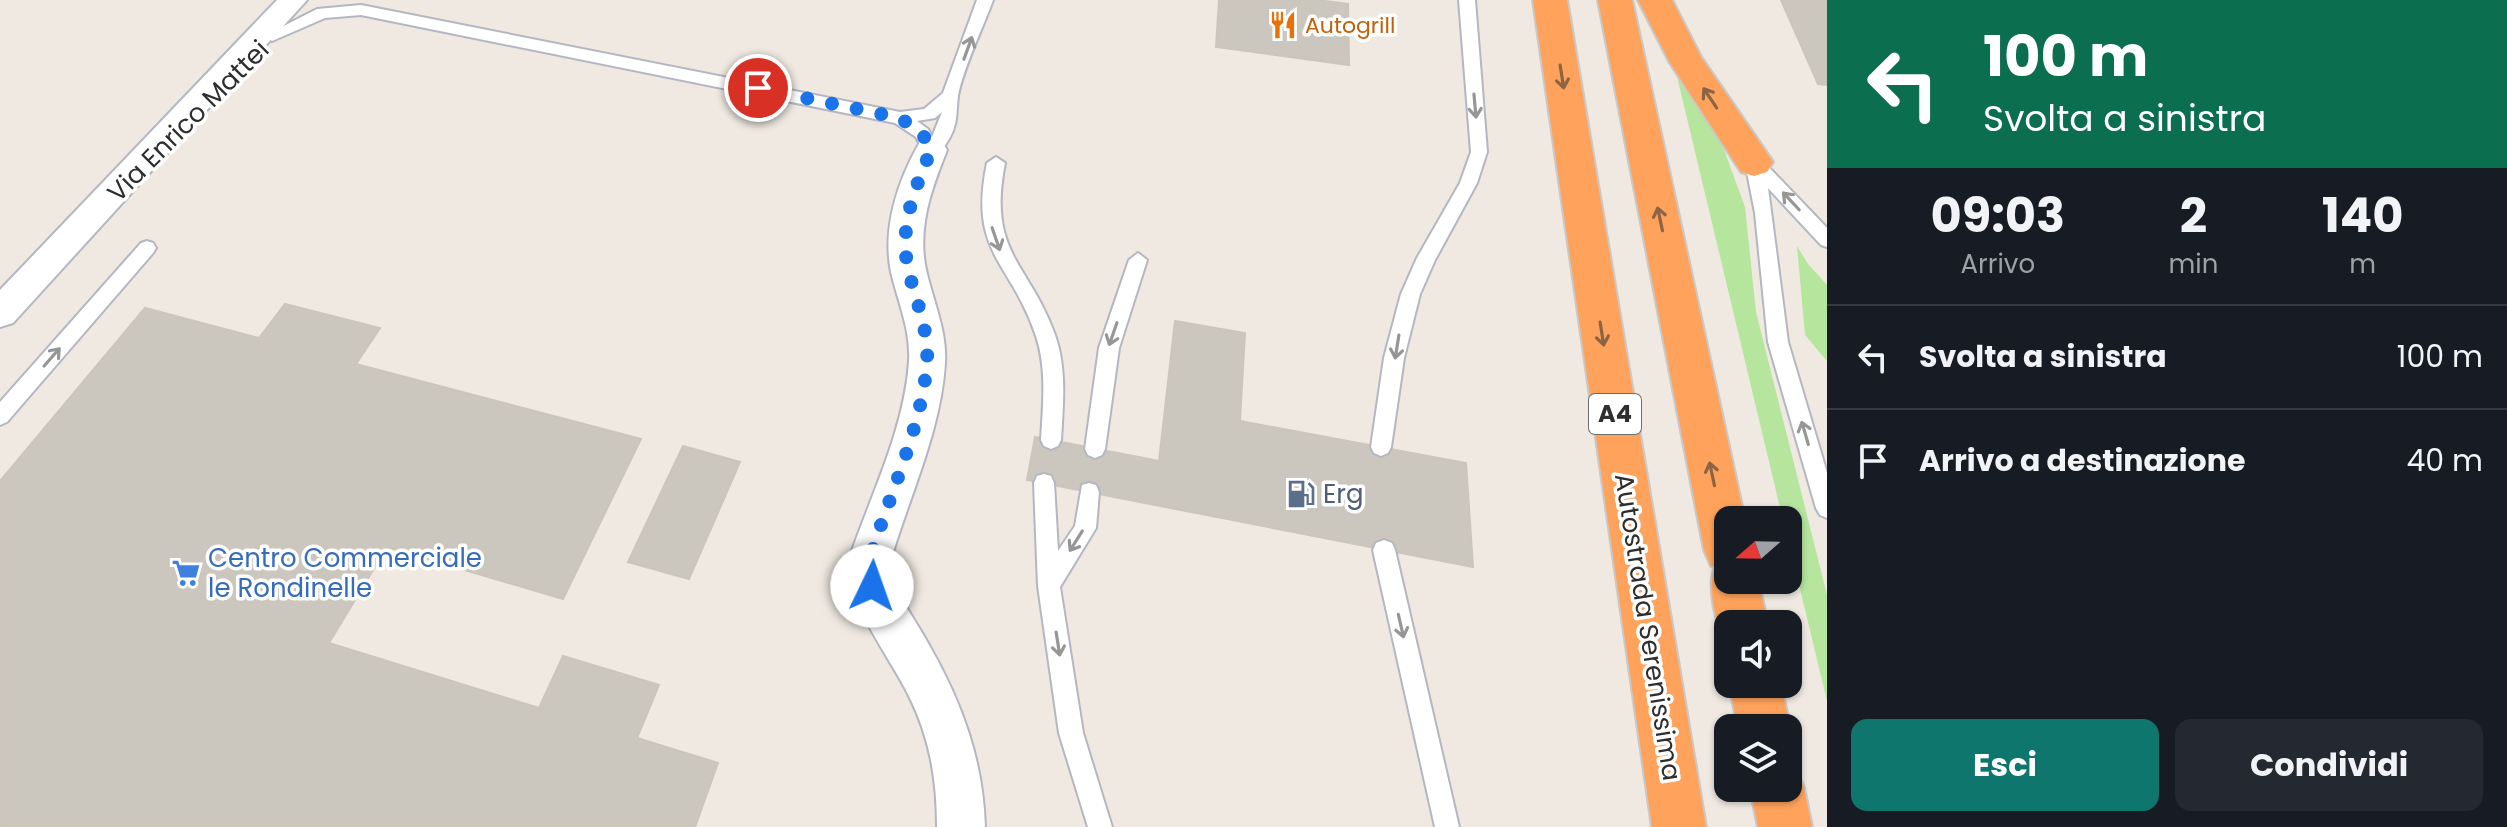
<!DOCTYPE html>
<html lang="it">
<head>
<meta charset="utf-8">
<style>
	:root { --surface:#171b24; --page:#242831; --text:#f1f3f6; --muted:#9ea1a6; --line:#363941; --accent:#0f766e }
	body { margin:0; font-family:Poppins,sans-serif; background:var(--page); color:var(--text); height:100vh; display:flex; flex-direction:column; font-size:30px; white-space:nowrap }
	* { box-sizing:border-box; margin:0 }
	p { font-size:26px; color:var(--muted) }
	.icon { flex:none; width:44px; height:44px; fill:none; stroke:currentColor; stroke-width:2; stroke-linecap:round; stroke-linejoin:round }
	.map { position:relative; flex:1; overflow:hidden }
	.side { display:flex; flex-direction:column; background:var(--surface); width:680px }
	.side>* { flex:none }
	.banner { background:#0b6e4f; color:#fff; overflow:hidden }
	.needle { width:52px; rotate:250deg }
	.fabs { position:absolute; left:1714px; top:506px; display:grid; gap:16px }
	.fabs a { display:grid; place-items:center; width:88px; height:88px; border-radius:16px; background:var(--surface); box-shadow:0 2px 6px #0004; font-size:40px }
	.pin { position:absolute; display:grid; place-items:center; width:68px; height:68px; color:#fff; margin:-34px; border:4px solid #fff; border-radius:50%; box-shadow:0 2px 8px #0007 }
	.me { position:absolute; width:88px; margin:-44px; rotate:3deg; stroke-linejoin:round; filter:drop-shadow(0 0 6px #0008) }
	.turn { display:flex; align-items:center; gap:28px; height:168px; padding:0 24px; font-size:36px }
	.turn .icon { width:104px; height:104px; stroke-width:2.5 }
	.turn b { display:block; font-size:56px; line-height:68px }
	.eta { display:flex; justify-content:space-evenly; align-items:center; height:136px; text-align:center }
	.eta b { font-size:48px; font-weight:700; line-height:56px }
	.action { display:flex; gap:16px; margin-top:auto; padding:16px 24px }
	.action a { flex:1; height:92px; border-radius:16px; background:var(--accent); color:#fff; font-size:32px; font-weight:700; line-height:92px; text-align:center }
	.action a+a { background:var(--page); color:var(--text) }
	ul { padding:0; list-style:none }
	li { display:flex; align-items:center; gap:24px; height:104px; padding:0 24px; border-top:2px solid var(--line) }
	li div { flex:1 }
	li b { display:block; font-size:30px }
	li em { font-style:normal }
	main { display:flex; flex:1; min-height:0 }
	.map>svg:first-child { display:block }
	.green { fill:#b6e59e }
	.building { fill:#cbc7bf; stroke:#cbc5ba; stroke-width:2 }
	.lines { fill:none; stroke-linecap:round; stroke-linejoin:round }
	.service-casing { stroke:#b4b7c1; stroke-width:4 }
	.minor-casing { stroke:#b4b7c1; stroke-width:4 }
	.motorway-casing { stroke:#c9c9c9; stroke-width:4 }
	.service { fill:#fff; fill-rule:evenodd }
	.minor { fill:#fff; fill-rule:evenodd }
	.motorway { fill:#ffa35c; fill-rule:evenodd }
	.oneway { stroke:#969696 }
	.oneway2 { stroke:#8c6343 }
	.route { stroke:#1a73e8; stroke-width:14; stroke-dasharray:0 25.2 }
	.labels { text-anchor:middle; stroke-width:7; stroke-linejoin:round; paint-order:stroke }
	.far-food-label { font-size:22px; fill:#c56008; stroke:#fff; text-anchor:start }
	.shield { fill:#fff; stroke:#6d6d6d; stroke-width:2 }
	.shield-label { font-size:24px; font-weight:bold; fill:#2e2e2e }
	.street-label { font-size:26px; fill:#2e2e2e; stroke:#fff }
	.service-label { font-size:26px; fill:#4e5e75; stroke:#fff; text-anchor:start }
	.shop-label { font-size:26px; fill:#366cbe; stroke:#fff; text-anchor:start }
</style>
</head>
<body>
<main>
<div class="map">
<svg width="1827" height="827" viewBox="0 0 1827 827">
	<rect width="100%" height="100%" fill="#efe9e1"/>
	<path class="green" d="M1675 68 1723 147 1745 207 1756 312 1827 595V701L1788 539V520H1783Z
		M1797 246 1808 264 1827 285V361L1805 335Z"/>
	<path class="building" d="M1219 0H1317L1348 4 1349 65 1216 47Z
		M1781 0H1827V85L1818 84Z
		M285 304 380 328 356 364 641 439 563 599 387 547 329 643 539 708 563 656 659 685 637 738 718 763 695 827H0V481L145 308 259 338Z
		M1175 321 1245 333 1240 421 1466 463 1473 567 1027 480 1035 437 1159 461Z
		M683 446 740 462 689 579 628 562Z"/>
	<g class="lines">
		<defs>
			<path id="service" d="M977 0H993C983 28 963 68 958 96 956 112 958 124 949 139 943 149 937 158 925 154L916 137 895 123 361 15 325 18 272 41 264 36 317 9 361 5 900 112 924 109 943 93ZM942 112 932 137 928 129 917 121 935 118Z
				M1459 0H1475L1487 152 1477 183 1435 260 1420 294 1404 358 1391 447 1388 453 1381 456 1374 453 1371 447 1384 358 1401 294 1417 258 1460 183 1471 152Z
				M1754 156 1760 158 1827 228V247L1821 245 1768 188 1788 342 1827 473V518L1820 515 1816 508 1768 342 1755 213 1745 162Z
				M996 157 1005 163C987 254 1029 262 1055 335 1067 369 1063 405 1061 440L1058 446 1051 449 1044 446 1041 440C1043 405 1047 369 1036 336 1011 261 968 254 987 163Z
				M147 241 153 243 156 248 153 253 7 422 0 425V402L141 243Z
				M1138 253 1147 260 1119 348 1105 449 1102 455 1095 458 1088 455 1085 449 1099 348 1129 260Z
				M1044 474 1051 476 1054 483 1058 551 1075 526 1082 485 1089 483 1096 485 1099 492 1096 528 1060 587 1083 733 1112 827H1088L1059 733 1038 586 1034 483 1037 476Z
				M1384 540 1392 543 1395 550 1459 827H1435L1373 550 1376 543Z"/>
			<path id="minor" d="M277 0H307L13 323 0 327V290Z
				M931 138 942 142 947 150C931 190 916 230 927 274 934 303 947 332 945 363 941 431 909 497 890 562V574C899 599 916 621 929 645 962 703 983 760 985 827H937C937 780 930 738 909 696 890 657 848 605 848 562 870 497 904 431 909 362 911 330 898 302 891 272 882 228 898 180 920 142Z"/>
			<path id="motorway" d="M1533 0H1567L1706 827H1652Z
				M1598 0H1632L1745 520H1728V580H1758L1768 624H1728V642C1715 627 1707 586 1715 567L1711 566 1704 550Z
				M1638 0H1672L1701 57 1773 162 1767 172 1754 176 1741 172 1670 63Z
				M1729 684H1781L1790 728 1788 733V728H1738Z
				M1788 766 1796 769 1804 788 1812 827H1758L1750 788H1788Z"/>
		</defs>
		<use href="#service" class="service-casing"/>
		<use href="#minor" class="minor-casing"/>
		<use href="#motorway" class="motorway-casing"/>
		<use href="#service" class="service"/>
		<use href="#minor" class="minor"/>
		<use href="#motorway" class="motorway"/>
	</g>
	<defs><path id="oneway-shaft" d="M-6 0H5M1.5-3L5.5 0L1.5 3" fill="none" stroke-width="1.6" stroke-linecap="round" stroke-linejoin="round" transform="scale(2)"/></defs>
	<g class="oneway">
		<use href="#oneway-shaft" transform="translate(968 48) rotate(-70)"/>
		<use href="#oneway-shaft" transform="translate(1475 106) rotate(85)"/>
		<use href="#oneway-shaft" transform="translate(1791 201) rotate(-133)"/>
		<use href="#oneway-shaft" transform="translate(996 239) rotate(71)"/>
		<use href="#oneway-shaft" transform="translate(1113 334) rotate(109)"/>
		<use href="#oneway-shaft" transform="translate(1397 347) rotate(99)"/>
		<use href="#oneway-shaft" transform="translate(52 357) rotate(-49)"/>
		<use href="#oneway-shaft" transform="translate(1805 433) rotate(-106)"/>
		<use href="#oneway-shaft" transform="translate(1076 541) rotate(122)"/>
		<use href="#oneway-shaft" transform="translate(1401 626) rotate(77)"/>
		<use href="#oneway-shaft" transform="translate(1058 644) rotate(81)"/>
	</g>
	<g class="oneway2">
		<use href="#oneway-shaft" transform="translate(1562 77) rotate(81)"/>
		<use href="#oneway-shaft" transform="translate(1710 98) rotate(-124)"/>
		<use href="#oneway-shaft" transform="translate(1660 219) rotate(-102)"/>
		<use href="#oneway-shaft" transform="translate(1602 334) rotate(81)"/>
		<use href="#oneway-shaft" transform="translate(1712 474) rotate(-102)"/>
	</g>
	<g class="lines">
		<path class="route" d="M758 88 900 118 922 133 931 150C914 191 898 228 909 273 917 303 929 332 927 363 921 431 888 497 869 562L872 586"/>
	</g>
	<defs>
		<symbol id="restaurant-bare" viewBox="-9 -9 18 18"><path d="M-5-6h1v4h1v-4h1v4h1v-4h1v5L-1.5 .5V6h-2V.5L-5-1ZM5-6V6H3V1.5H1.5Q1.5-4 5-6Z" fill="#e8710a" stroke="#fff" stroke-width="2.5" paint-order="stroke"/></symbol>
		<symbol id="fuel-bare" viewBox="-9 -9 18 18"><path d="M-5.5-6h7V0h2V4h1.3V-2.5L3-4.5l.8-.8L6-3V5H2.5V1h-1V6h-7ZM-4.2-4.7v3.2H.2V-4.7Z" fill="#5c6f8a" stroke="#fff" stroke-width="2.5" paint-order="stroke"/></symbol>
		<symbol id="supermarket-bare" viewBox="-9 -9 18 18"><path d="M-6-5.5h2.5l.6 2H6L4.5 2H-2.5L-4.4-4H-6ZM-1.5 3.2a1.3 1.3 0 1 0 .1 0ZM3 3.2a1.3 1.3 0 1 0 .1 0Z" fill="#3f7fe0" stroke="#fff" stroke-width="2.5" paint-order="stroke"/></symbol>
	</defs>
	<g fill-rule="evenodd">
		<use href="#restaurant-bare" x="1263" y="5" width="40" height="40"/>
		<use href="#fuel-bare" x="1281" y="474" width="40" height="40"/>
		<use href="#supermarket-bare" x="166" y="553" width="40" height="40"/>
	</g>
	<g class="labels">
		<g class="far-food-label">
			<text x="1305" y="33">Autogrill</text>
		</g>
		<rect class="shield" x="1589" y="394" width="52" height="40" rx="6"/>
		<g class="shield-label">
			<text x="1615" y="422">A4</text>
		</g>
		<g class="street-label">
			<text transform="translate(188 121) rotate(-45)" y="9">Via Enrico Mattei</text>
			<text transform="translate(1648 627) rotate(81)" y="9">Autostrada Serenissima</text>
		</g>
		<g class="service-label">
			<text x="1323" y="503">Erg</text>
		</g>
		<g class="shop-label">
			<text x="208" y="567">Centro Commerciale<tspan x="208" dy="30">le Rondinelle</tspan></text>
		</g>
	</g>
</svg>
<div class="fabs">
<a><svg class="needle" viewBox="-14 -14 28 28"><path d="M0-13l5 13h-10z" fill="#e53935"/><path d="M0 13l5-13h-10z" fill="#9ea1a6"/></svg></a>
<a><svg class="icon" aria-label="sound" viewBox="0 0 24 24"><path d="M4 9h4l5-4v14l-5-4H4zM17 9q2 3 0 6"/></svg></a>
<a><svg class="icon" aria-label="layers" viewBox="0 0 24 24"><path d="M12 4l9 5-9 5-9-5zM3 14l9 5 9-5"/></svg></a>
</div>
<div class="pin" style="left:758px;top:88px;background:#d93025"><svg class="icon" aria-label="arrive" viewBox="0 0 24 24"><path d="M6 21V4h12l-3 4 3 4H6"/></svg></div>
<svg class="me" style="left:872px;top:586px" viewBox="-20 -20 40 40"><circle r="19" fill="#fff"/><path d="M0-13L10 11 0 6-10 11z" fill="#1a73e8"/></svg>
</div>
<section class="side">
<div class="banner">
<div class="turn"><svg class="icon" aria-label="left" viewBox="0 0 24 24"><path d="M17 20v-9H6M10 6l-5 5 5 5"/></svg><div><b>100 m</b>Svolta a sinistra</div></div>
</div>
<div class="eta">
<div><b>09:03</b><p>Arrivo</p></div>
<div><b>2</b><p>min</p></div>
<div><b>140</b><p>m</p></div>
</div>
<ul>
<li><svg class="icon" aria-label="left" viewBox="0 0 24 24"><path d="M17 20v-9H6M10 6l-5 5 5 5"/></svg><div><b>Svolta a sinistra</b></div><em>100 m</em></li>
<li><svg class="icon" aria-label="arrive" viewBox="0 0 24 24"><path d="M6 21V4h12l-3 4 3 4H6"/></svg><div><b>Arrivo a destinazione</b></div><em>40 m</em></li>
</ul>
<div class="action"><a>Esci</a><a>Condividi</a></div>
</section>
</main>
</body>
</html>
